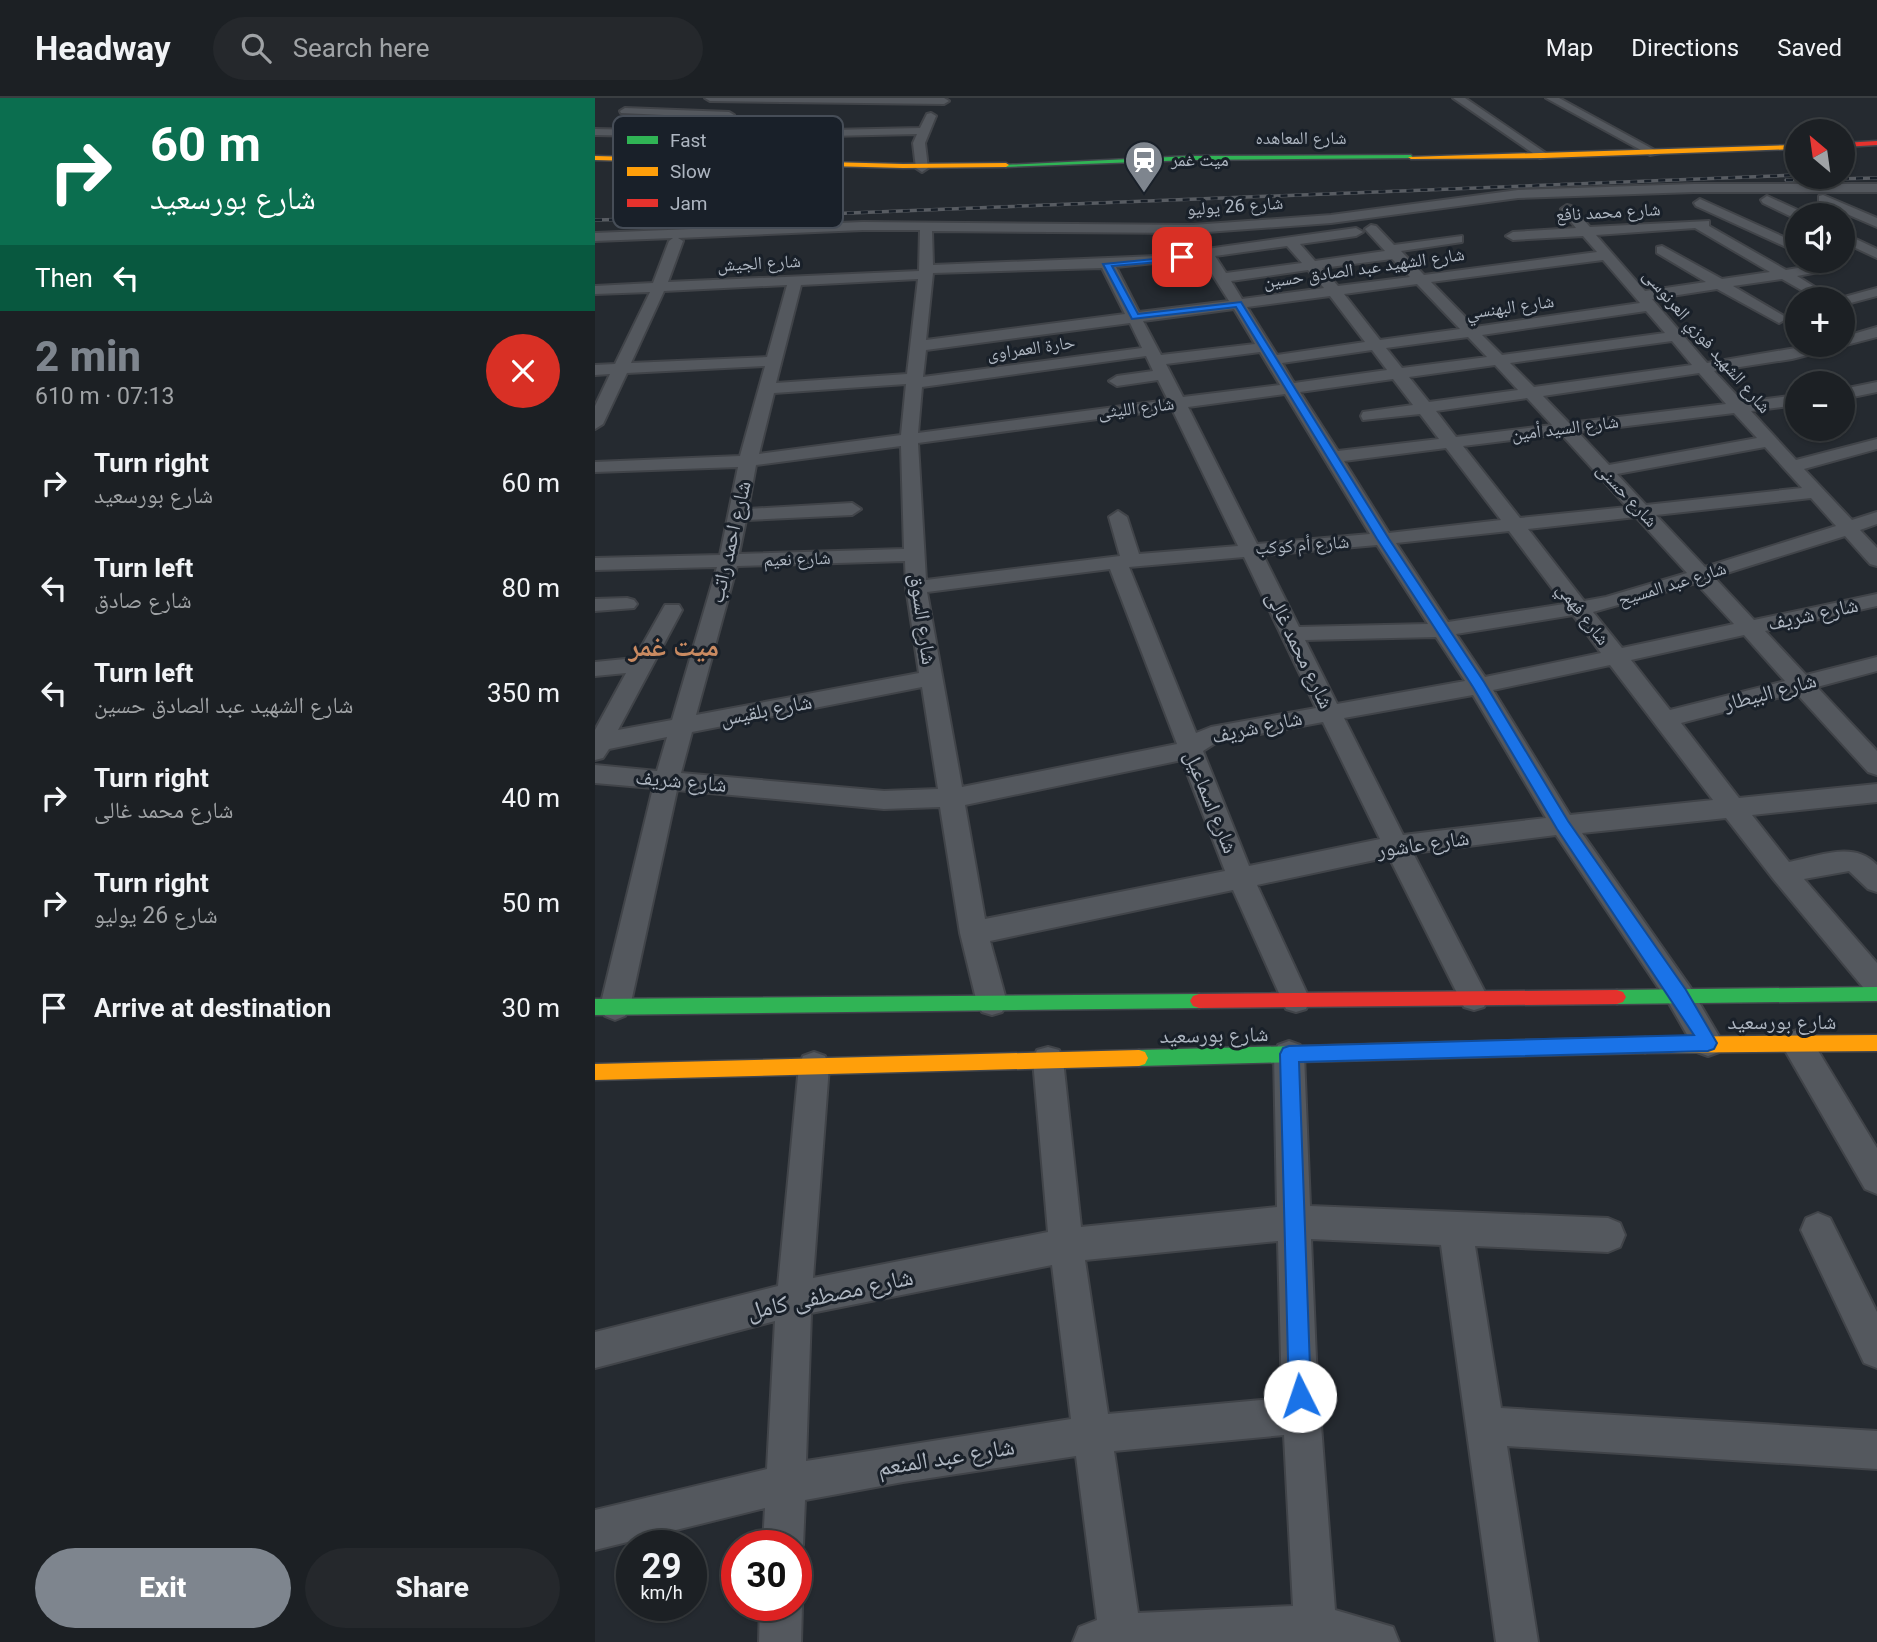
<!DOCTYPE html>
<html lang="en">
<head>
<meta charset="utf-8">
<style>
	:root { --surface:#1c2024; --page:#25282c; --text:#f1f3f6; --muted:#a0a3a6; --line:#3a3e41; --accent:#7e858e }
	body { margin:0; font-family:Roboto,"Noto Naskh Arabic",sans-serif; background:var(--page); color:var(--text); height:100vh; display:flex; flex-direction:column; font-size:26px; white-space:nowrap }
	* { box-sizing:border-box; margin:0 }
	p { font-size:23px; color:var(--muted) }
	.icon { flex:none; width:38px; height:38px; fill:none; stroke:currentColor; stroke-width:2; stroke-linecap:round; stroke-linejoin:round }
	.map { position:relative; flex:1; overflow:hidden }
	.side { display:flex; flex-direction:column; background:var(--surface); width:595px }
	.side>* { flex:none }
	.banner { background:#0b6e4f; color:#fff; overflow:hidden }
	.needle { width:46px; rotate:331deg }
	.buttons { position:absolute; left:1190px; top:21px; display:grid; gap:14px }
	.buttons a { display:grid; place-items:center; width:70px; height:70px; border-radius:50%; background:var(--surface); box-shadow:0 2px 5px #0004,0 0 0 2px var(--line); font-size:35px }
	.speed { position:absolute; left:21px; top:1432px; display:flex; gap:14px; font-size:35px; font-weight:700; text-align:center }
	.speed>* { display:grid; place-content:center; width:91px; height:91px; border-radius:50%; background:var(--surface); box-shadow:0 2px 5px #0004,0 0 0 2px var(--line); line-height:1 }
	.speed small { font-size:18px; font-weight:400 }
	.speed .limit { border:10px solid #d22; background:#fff; color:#111 }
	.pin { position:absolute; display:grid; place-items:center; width:60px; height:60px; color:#fff; margin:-30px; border-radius:14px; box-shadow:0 4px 10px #0006 }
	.me { position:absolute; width:77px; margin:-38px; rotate:356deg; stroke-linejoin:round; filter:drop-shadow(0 0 5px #0008) }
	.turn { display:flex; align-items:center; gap:24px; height:147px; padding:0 35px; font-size:32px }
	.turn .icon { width:91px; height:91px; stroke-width:2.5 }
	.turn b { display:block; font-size:49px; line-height:60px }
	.then { display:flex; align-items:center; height:66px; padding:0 35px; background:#0003; gap:14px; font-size:26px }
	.round { display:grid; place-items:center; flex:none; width:74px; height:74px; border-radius:37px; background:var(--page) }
	.headline { display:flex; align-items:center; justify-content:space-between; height:119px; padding:0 35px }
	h1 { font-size:42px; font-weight:800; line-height:52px; color:var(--accent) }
	.cta { display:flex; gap:14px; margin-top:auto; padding:14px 35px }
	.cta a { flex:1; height:80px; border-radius:42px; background:var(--accent); color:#fff; font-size:28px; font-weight:800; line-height:80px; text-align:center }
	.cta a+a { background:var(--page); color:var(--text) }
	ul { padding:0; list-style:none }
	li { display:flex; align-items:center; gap:21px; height:105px; padding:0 35px }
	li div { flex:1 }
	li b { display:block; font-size:26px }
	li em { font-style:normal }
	header { display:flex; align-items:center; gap:42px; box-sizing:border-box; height:98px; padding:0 35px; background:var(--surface); border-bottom:2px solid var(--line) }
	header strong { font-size:33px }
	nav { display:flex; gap:38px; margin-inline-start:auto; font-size:24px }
	.search { width:490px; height:63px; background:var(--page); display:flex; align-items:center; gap:18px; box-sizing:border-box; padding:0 24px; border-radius:38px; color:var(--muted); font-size:26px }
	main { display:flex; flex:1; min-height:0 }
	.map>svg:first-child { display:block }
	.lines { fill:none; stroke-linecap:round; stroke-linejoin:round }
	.street-casing { stroke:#414449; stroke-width:4 }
	.fast-casing { stroke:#42464d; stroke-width:3 }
	.slow-casing { stroke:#42464d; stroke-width:3 }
	.jam-casing { stroke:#42464d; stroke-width:3 }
	.street { fill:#54585e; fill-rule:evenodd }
	.fast { fill:#30b455; fill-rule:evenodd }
	.slow { fill:#ff9f0a; fill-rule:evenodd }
	.jam { fill:#e5322d; fill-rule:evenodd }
	.rail-casing { stroke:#585c62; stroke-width:3.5 }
	.rail { stroke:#192029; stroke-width:2.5; stroke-dasharray:7; stroke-linecap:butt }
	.route { fill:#1a73e8; stroke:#114b97; stroke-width:2 }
	.labels { text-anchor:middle; stroke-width:6; stroke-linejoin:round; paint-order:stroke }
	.far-street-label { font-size:18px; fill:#aeb6c1; stroke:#192029 }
	.far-poi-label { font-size:18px; fill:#aeb6c1; stroke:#192029; text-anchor:start }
	.street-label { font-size:21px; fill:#aeb6c1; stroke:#192029 }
	.near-street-label { font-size:24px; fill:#aeb6c1; stroke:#192029 }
	.district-label { font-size:28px; font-weight:bold; fill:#c98a61; stroke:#192029 }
	.key { fill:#192029; stroke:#464d57; stroke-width:2 }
	.key-label { font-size:19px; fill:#aeb6c1 }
</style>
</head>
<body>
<header>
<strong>Headway</strong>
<div class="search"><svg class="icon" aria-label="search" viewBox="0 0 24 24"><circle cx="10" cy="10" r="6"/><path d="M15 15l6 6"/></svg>Search here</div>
<nav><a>Map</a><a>Directions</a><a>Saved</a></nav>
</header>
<main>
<section class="side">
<div class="banner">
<div class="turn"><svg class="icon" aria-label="right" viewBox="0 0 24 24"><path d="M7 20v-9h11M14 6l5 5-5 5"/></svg><div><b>60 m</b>شارع بورسعيد</div></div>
<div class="then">Then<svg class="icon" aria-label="left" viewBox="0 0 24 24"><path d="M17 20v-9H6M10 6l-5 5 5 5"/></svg></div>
</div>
<div class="headline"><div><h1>2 min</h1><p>610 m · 07:13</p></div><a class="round" style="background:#d93025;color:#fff"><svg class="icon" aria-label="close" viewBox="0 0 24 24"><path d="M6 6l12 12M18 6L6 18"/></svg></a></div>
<ul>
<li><svg class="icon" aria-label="right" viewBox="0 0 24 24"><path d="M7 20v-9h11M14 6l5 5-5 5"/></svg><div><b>Turn right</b><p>شارع بورسعيد</p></div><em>60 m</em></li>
<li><svg class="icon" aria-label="left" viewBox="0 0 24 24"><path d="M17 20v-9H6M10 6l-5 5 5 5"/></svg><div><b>Turn left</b><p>شارع صادق</p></div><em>80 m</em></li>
<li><svg class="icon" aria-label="left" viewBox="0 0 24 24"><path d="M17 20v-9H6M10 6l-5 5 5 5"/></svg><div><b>Turn left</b><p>شارع الشهيد عبد الصادق حسين</p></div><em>350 m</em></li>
<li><svg class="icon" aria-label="right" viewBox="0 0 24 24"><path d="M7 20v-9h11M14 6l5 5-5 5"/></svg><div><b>Turn right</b><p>شارع محمد غالى</p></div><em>40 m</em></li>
<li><svg class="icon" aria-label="right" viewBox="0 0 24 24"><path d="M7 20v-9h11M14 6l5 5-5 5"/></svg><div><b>Turn right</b><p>شارع 26 يوليو</p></div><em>50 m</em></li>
<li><svg class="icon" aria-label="arrive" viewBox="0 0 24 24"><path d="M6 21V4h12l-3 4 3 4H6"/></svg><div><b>Arrive at destination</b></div><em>30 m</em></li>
</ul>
<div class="cta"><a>Exit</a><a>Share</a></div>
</section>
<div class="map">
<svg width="1282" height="1544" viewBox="0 0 1282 1544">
	<rect width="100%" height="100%" fill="#252a30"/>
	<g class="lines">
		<defs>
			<path id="street" d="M110 0H349L354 3 349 6 115 3Z
				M858 0H870L955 58 945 60Z
				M951 0H964L1065 55 1055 57Z
				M30 10 134 14 139 17 134 20 26 15 25 13Z
				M336 15 341 18 330 45 333 70 327 74 321 70 318 45 322 36 143 40 0 37V31L143 34 325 30 332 16Z
				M1099 86H1282V94H1099L923 100 736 125 598 135 337 133 338 167 562 158 761 130 768 134 761 138 705 146 720 163 790 153 770 131 776 127 781 128 799 147 867 138V144L806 153 829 177 1002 154 988 138 918 142 911 138 918 134 981 130 966 111 972 107 976 108 995 129 1114 123V128L1191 172 1221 167 1222 163H1236L1234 172 1202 178 1239 201H1222L1187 181 1138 188 1189 218 1191 221 1184 225 1122 191 1057 201 1112 265 1218 247H1248V239L1282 229V239L1197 261 1119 273 1148 304 1202 297V307L1156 313 1201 362 1282 341V351L1209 371 1257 422 1282 414V426L1265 432 1282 450V468L1275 466 1250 438 1119 479 1159 522 1282 496V508L1170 533 1211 577 1282 559V573L1222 589 1282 653V677L1273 674 1201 595 1086 625 1144 700 1282 686V704L1157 717 1194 764C1224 758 1259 742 1282 767V794L1273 791 1254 773 1209 781 1282 865V897L1272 894 1179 782 1131 720 987 735 1095 889 1128 945 1124 954 1113 958 1102 954 1075 907 961 737 818 755 893 900 889 909 879 912 869 909 794 759 662 787 715 902 711 911 701 914 691 911 638 792 395 843 412 905 407 914 397 917 387 914 382 905 365 835 345 709 289 711 82 692 35 909 30 918 20 922 10 918 5 909 58 690 0 685V667L62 673 72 639 14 651 8 660 0 662V632L31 575 0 578V564L40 560 70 507H84L87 512 23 632 77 622 122 469 0 472V460L125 457 143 369 0 374V364L145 358 170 268 32 275 8 326 0 331V308L15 276 0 277V267L20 266 55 194 0 196V188L58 185 74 143 78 140 0 143V135L268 124 598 127 736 117 923 92ZM1100 130 1175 174 1127 181 1067 148 1062 149V155L1111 184 1050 193 1001 137ZM268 132H325L324 173 73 184 88 143 83 140ZM692 148 707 165 631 175 620 158ZM607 160 634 203 544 214 521 169ZM797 161 815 179 743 188 727 170ZM1008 162 1045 205 880 229 836 184ZM507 170 530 216 331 242 338 175ZM713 172 729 190 647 201 636 183ZM323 181 312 276 181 285 206 187ZM822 186 865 231 785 242 749 196ZM192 187 172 259 36 265 69 193ZM735 198 770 244 682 257 652 209ZM639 211 660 246 566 257 548 223ZM1051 213 1070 235 907 257 887 237ZM535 225 547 250 328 279 331 252ZM873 239 892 259 807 270 791 250ZM1077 243 1097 267 939 289 915 265ZM777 252 792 272 699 285 687 265ZM665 254 685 287 588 299 571 266ZM551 258 558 273 522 278 514 283 522 288 563 282 573 302 323 335 327 289ZM900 267 923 292 834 304 814 279ZM1104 275 1131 306 974 325 948 298ZM798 281 818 307 768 314 766 318 768 322 825 316 844 341 743 353 705 294ZM311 286 306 337 164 356 179 295ZM690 296 775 436 662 446 593 309ZM932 300 957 327 861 339 841 313ZM577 311 643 448 544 456 532 419 523 413 514 419 525 458 331 482 323 345ZM1139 315 1162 340 1014 367 983 334ZM966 336 1032 409 925 420 868 348ZM306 348 309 451 144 456 151 422 257 417 266 411 257 405 153 411 161 367ZM1170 349 1207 390 1051 407 1022 376ZM851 350 906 422 794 435 749 363ZM1216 400 1241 428 1110 469 1061 417ZM1041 419 1092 475 1011 499 989 503 933 431ZM914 433 969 506 853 524 801 445ZM782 447 833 526 704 529 668 457ZM649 459 721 610 616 629 601 635 534 469ZM310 463 311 489 324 575 101 617 142 468ZM515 471 582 646 367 689 332 494ZM1101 485 1139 526 1027 550 998 514ZM978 517 1006 555 890 579 861 536ZM1149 537 1190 583 1075 612 1036 562ZM841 539 870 583 742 606 710 542ZM1015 567 1118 702 975 717 898 592ZM327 589 343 691 289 693 86 675 97 634ZM878 597 951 720 808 737 749 620ZM728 624 785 741 654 768 608 653 622 644ZM587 662 630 773 390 821 370 707Z
				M1228 97 1282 120V129L1224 104V98Z
				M1172 98 1207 114 1209 117 1199 120 1168 105 1166 102Z
				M1105 101 1202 145V154L1101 108 1099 105Z
				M1248 135 1282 151V160L1248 144Z
				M1282 190V198L1248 207V201H1242Z
				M1282 284V294L1248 301V291Z
				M32 500 39 502 42 506 39 510 0 513V501Z
				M1202 932 1213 936 1282 1050V1096L1270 1091 1191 954 1187 945 1191 936Z
				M694 943 705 947 709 956 715 1108 1013 1120 1025 1125 1030 1137 1025 1149 1013 1154 880 1148 906 1310 1282 1333V1371L912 1348 943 1544H901L846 1147 716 1141 721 1261 740 1512 798 1529 804 1544H478L484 1529 502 1522 481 1358 308 1384 210 1402 208 1447 201 1462V1447H168L170 1410 0 1452V1412L172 1371 180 1223 0 1270V1234L183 1188 204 968 208 958 219 954 230 958 234 968 218 1180 453 1134 438 962 442 952 453 949 464 952 468 962 486 1129 682 1109 679 956 683 947ZM683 1143 687 1300 513 1316 490 1162ZM457 1167 476 1321 211 1363 216 1215ZM689 1337 698 1508 543 1515 519 1353Z
				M1223 1115 1235 1120 1282 1214V1270L1269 1265 1206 1132 1211 1120Z
				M201 1494 207 1507 206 1544H164L165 1507H201Z"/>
			<path id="fast" d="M816 57 818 60 596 62 411 69 408 67 596 58Z
				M1282 889V903L1022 906 1016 904 1013 899 1016 894 1022 892Z
				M604 896 610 898 613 903 610 908 604 910 0 917V901Z
				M1050 939 1056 941 1059 947 1056 953 1050 955 544 968 538 966 535 960 538 954 544 952Z"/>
			<path id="slow" d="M1202 47V51L949 60 816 61 813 59Z
				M0 58 308 66 411 65 414 67 411 69 308 70 0 62Z
				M1282 937V953L1050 955 1044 953 1041 947 1044 941 1050 939Z
				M544 952 550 954 553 960 550 966 544 968 0 982V966Z"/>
			<path id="jam" d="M1282 43V47L1248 49V45Z
				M1022 892 1028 894 1031 899 1028 904 1022 906 604 910 598 908 595 903 598 898 604 896Z"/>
		</defs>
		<use href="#street" class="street-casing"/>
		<use href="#fast" class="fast-casing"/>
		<use href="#slow" class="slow-casing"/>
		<use href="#jam" class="jam-casing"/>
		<use href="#street" class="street"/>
		<use href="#fast" class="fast"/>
		<use href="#slow" class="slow"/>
		<use href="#jam" class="jam"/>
		<defs>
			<path id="rail" d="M1191 82 1282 80
				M0 122 181 118 1202 77"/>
		</defs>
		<use href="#rail" class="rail-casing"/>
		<use href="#rail" class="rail"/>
	</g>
	<path class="route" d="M590 158 587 162 517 168 543 216 646 204 794 441 889 584 973 723 1091 892 1122 945 1119 951 1113 953 704 964 716 1298 713 1306 705 1310 697 1306 694 1298 685 956 688 950 694 948 1099 937 962 731 878 589 782 441 641 209 537 221 508 166Z"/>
	<defs>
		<symbol id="station-pin" viewBox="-11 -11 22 30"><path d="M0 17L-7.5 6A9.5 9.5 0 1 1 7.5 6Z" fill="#7e858e" stroke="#192029"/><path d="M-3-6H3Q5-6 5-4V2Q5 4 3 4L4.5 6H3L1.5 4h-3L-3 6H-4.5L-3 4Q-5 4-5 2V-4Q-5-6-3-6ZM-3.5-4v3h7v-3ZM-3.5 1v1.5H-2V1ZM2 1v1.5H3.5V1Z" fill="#fff"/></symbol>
	</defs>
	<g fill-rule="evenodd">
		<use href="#station-pin" x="527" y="40" width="44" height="60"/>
	</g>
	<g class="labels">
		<g class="far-street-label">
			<text x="706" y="46">شارع المعاهده</text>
			<text transform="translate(640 108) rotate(-4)" y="6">شارع 26 يوليو</text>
			<text transform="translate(1013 114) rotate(-3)" y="6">شارع محمد نافع</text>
			<text transform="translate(164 165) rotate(-3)" y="6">شارع الجيش</text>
			<text transform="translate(769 170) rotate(-8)" y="6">شارع الشهيد عبد الصادق حسين</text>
			<text transform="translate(915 209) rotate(-8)" y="6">شارع البهنسي</text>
			<text transform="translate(1112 243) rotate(49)" y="6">شارع الشهيد فوزي العرنوسى</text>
			<text transform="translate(436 250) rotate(-8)" y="6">حارة العمراوى</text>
			<text transform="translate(541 310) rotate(-7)" y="6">شارع الليثى</text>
			<text transform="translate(970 330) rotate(-7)" y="6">شارع السيد أمين</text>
			<text transform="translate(1032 397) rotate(47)" y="6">شارع حسنى</text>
			<text transform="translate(707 447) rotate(-4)" y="6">شارع أم كوكب</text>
			<text transform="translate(202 461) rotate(-2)" y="6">شارع نعيم</text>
			<text transform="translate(1077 486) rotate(-17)" y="6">شارع عبد المسيح</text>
			<text transform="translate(988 516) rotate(52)" y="6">شارع فهمي</text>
		</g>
		<g class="far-poi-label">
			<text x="576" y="68">ميت غمر</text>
		</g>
		<g class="street-label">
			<text transform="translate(135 444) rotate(-77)" y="7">شارع احمد راتب</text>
			<text transform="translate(1218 516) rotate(-12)" y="7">شارع شريف</text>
			<text transform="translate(328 521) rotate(82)" y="7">شارع السوق</text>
			<text transform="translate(705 552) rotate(64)" y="7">شارع محمد غالى</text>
			<text transform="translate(1175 594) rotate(-15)" y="7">شارع البيطار</text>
			<text transform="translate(171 612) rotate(-11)" y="7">شارع بلقيس</text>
			<text transform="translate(662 629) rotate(-12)" y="7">شارع شريف</text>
			<text transform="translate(86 683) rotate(5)" y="7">شارع شريف</text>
			<text transform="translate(616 704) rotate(68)" y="7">شارع اسماعيل</text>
			<text transform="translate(828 746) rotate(-8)" y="7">شارع عاشور</text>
			<text x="1187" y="931">شارع بورسعيد</text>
			<text transform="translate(619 937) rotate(-1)" y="7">شارع بورسعيد</text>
		</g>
		<g class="near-street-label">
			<text transform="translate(235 1196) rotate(-12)" y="8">شارع مصطفى كامل</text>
			<text transform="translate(351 1359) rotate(-9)" y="8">شارع عبد المنعم</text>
		</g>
		<g class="district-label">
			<text x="79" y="558">ميت غمر</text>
		</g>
	</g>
	<rect x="18" y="18" width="230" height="112" rx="10" class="key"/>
	<rect x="32" y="38" width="31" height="8" fill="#30b455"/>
	<rect x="32" y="69" width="31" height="9" fill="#ff9f0a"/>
	<rect x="32" y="101" width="31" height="8" fill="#e5322d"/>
	<g class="key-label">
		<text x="75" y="49">Fast</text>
		<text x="75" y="80">Slow</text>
		<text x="75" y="112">Jam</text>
	</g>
</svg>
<div class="buttons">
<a><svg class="needle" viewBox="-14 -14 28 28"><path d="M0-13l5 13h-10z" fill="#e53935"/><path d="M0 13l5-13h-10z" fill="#a0a3a6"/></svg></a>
<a><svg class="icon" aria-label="sound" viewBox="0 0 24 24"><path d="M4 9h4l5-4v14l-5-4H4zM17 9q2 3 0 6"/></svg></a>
<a>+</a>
<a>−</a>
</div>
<div class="speed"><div>29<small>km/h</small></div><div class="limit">30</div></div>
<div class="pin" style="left:587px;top:159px;background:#d93025"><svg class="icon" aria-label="arrive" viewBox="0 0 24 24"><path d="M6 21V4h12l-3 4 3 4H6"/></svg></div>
<svg class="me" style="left:705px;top:1298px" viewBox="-20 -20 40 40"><circle r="19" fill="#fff"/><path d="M0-13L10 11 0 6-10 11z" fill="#1a73e8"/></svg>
</div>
</main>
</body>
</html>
